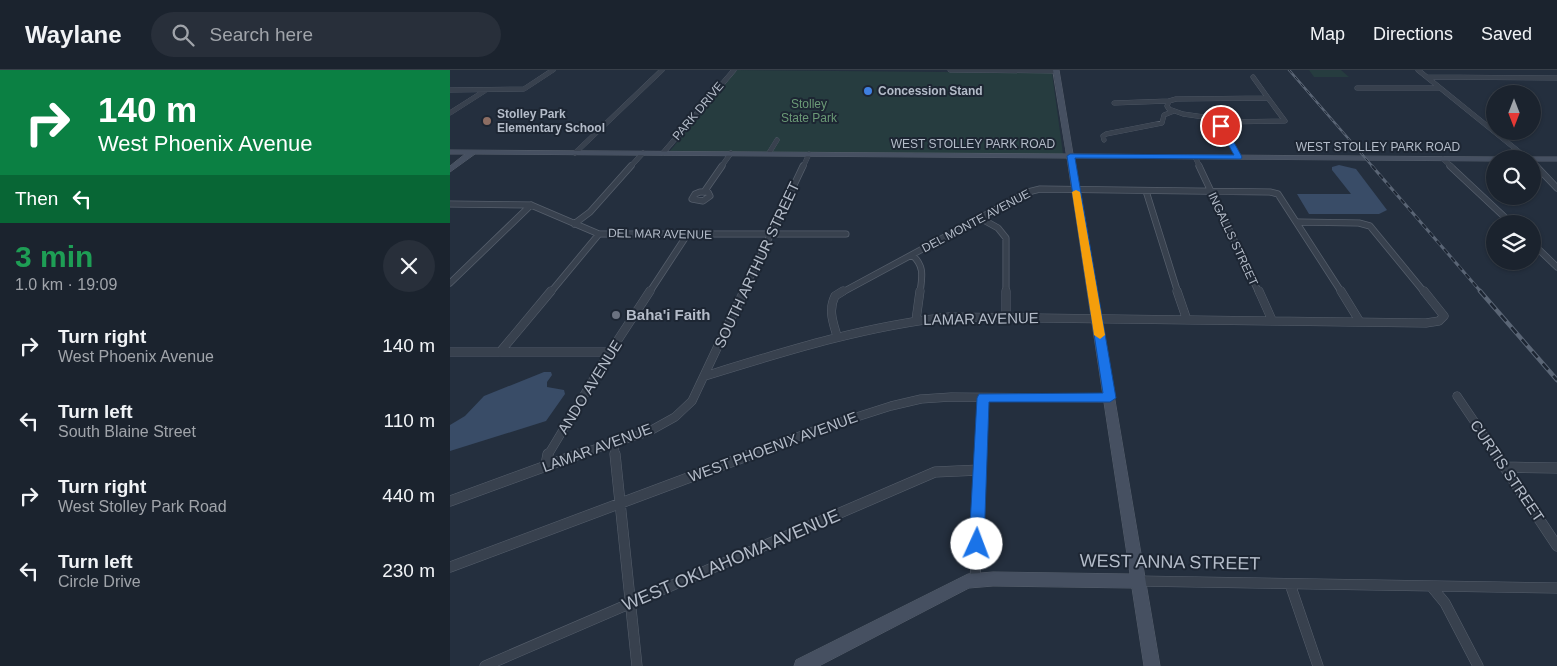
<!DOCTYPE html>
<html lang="en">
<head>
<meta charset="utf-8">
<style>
	:root { --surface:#1b232e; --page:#282f3a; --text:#f1f3f6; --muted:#a0a4aa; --line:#39404a }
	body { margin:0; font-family:Helvetica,sans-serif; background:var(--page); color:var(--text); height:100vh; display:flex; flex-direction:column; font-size:19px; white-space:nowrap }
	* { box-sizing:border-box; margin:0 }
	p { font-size:16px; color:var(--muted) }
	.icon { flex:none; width:28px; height:28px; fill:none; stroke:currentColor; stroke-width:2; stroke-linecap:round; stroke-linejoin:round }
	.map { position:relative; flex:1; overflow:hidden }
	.details { display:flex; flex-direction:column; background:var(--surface); width:450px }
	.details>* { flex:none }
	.guide { background:#0b8043; color:#fff; overflow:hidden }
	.needle { width:32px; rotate:180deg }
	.fabs { position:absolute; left:1036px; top:15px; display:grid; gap:10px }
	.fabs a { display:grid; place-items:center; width:55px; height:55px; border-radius:50%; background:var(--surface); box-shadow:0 1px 4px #0004,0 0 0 1px var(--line); font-size:25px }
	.pin { position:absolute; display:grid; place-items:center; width:42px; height:42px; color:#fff; margin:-21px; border:2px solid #fff; border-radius:50%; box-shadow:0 1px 5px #0007 }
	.me { position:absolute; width:55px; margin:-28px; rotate:2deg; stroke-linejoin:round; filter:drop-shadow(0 0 4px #0008) }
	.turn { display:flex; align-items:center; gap:18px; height:105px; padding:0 15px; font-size:22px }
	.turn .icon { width:65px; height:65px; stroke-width:2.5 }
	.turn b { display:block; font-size:35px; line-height:42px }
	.then { display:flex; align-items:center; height:48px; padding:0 15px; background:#0003; gap:10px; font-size:19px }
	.round { display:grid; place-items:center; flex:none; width:52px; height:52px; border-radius:26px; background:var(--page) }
	.head { display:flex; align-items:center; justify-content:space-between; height:85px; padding:0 15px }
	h1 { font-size:30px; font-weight:700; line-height:38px; color:#1e9e55 }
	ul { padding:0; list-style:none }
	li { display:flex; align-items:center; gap:15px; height:75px; padding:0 15px }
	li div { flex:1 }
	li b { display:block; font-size:19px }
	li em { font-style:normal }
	header { display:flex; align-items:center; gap:30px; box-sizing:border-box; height:70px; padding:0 25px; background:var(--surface); border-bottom:1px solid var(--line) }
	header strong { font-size:24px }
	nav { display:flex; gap:28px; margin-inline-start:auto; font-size:18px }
	.search { width:350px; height:45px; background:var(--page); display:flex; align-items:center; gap:12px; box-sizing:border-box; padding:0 18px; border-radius:28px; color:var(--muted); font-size:19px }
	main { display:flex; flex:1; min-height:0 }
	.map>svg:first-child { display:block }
	.green { fill:#263c3f }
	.water { fill:#394c67 }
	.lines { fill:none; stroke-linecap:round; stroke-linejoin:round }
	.street-far3-casing { stroke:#565f6c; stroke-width:5 }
	.street-far2-casing { stroke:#565f6c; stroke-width:7 }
	.street-far1-casing { stroke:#565f6c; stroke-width:9 }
	.street-casing { stroke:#565f6c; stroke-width:11 }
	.secondary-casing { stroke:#565f6c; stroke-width:1 }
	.street-far3 { stroke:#38414e; stroke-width:4.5 }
	.street-far2 { stroke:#38414e; stroke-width:5.5 }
	.street-far1 { stroke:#38414e; stroke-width:8 }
	.street { stroke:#38414e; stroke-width:10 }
	.secondary { fill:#465061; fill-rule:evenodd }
	.rail-far2-casing { stroke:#5a6575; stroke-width:2.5 }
	.rail-far1-casing { stroke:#5a6575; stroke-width:3 }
	.rail-casing { stroke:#5a6575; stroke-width:4.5 }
	.rail-far2 { stroke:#1d2633; stroke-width:1; stroke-dasharray:4.5; stroke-linecap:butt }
	.rail-far1 { stroke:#1d2633; stroke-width:2; stroke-dasharray:5.5; stroke-linecap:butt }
	.rail { stroke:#1d2633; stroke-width:2.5; stroke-dasharray:8; stroke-linecap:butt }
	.route { fill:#1a73e8; stroke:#114b97 }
	.slow { fill:#f59e0b }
	.shop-dot { fill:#3f7fe0; stroke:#1d2633; stroke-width:2 }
	.education-dot { fill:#8d6e63; stroke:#1d2633; stroke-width:2 }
	.worship-dot { fill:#6b7280; stroke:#1d2633; stroke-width:2 }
	.labels { text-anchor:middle; stroke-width:4; stroke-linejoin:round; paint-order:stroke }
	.far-poi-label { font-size:12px; font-weight:bold; fill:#b4bcc9; stroke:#1d2633; text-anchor:start }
	.far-park-label { font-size:12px; fill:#6b9a76; stroke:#1d2633 }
	.far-street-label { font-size:12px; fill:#b4bcc9; stroke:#1d2633 }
	.street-label { font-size:15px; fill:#b4bcc9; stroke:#1d2633 }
	.poi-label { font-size:15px; font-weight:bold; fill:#b4bcc9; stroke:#1d2633; text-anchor:start }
	.near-street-label { font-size:18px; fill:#b4bcc9; stroke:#1d2633 }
</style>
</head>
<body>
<header>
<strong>Waylane</strong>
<div class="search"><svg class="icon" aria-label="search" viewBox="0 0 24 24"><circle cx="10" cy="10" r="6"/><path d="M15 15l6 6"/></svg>Search here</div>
<nav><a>Map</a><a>Directions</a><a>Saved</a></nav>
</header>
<main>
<section class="details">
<div class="guide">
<div class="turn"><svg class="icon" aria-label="right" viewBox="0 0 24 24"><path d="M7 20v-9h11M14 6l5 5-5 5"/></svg><div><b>140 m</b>West Phoenix Avenue</div></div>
<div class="then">Then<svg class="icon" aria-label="left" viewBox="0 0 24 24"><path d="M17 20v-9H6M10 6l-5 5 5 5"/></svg></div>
</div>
<div class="head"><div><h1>3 min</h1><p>1.0 km · 19:09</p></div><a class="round"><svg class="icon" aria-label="close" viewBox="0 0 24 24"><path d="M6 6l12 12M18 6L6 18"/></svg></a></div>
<ul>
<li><svg class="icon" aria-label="right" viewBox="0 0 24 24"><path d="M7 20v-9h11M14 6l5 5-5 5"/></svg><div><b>Turn right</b><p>West Phoenix Avenue</p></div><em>140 m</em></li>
<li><svg class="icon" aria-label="left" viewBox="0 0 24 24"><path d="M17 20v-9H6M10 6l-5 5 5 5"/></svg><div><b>Turn left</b><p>South Blaine Street</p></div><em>110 m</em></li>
<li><svg class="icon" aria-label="right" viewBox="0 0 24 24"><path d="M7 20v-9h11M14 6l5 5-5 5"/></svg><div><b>Turn right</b><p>West Stolley Park Road</p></div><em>440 m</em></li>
<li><svg class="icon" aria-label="left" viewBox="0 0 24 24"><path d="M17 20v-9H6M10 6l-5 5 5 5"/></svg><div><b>Turn left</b><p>Circle Drive</p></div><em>230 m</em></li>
</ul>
</section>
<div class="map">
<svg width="1107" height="596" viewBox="0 0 1107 596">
	<rect width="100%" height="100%" fill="#242f3e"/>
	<path class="green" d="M287 0 602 3 613 84 220 81Z
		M859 0H891L899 7H864Z"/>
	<path class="water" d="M889 95 906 99 937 140 929 144H859L847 124H901L882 100V97Z
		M94 302H101L102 305 97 312V317L114 320 115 324 96 351 0 381V355L15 346 34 326Z"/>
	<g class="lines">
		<defs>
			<path id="street-far3" d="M500 0 606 1
				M968 0 1078 89
				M803 7 818 28
				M977 7 1107 8
				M907 18H990
				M0 20 74 19 103 0
				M818 28 835 51 771 52 761 48 733 44 719 39 717 36 719 31 726 29Z
				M664 33 719 31
				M0 43 36 20
				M771 52V56L789 87
				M654 70 653 66 656 64 712 53 714 45 724 41
				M125 83 212 0
				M213 83 284 0
				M319 83 327 70
				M745 87 750 97
				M993 89 1002 97
				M1082 92 1088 97
				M180 97 193 83
				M271 97 281 83
				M353 97 359 84"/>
			<path id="street-far2" d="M749 96 809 223
				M1000 96 1062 154
				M1086 96 1107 118
				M696 121 728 223
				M250 122H258L260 126 253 131 242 129 245 124Z
				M254 122 272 96
				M0 134 81 135 149 164H396
				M530 148 548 158 556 168V223
				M848 152 909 153 920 156 975 223
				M124 154 140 142 181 96
				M1082 173 1107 197
				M462 185C475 196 472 207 470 223
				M0 213 81 135
				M100 223 149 164
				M199 223 237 165
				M293 223 353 96
				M391 223 578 122 590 119 820 122 828 124 892 223"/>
			<path id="street-far1" d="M556 221V248
				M727 221 737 250
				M809 221 822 250
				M891 221 910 252
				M466 250 470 221
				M387 266C383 252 378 240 385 226L393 221
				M0 282H160
				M50 282 101 221
				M255 306C336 281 415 256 499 247L976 253 989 251 994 246 974 221
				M1007 326 1047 385
				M164 372 165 385
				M98 385 160 282 200 221
				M126 385 198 362 225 347 242 331 294 221
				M298 385 369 359 441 336 471 329 501 327 660 328
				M530 385 533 328"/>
			<path id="street" d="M165 384 187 596
				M1046 384 1107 476
				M96 395 98 384
				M1054 397 1107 398
				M0 431 129 384
				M0 497 302 384
				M525 511 531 384
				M687 511 1107 518
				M840 514 868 596
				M981 516 995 533 1028 596
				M35 596 485 402 530 400"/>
			<path id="secondary" d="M603 0H609L623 84 1045 87 1049 89H1045V91L624 88 710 596H694L682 518 543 516 519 518 369 596H344L346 590 518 504 543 502 680 504 617 88 25 84 0 102V96L15 84H0V80L616 84Z
				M1051 87H1107V91H1082V89H1050Z"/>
		</defs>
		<use href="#street-far3" class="street-far3-casing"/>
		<use href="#street-far2" class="street-far2-casing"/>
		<use href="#street-far1" class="street-far1-casing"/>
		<use href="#street" class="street-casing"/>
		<use href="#secondary" class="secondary-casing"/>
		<use href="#street-far3" class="street-far3"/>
		<use href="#street-far2" class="street-far2"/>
		<use href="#street-far1" class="street-far1"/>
		<use href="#street" class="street"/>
		<use href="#secondary" class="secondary"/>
		<defs>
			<path id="rail-far2" d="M839 0 923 97"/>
			<path id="rail-far1" d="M922 96 1032 223"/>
			<path id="rail" d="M1030 221 1107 310"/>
		</defs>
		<use href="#rail-far2" class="rail-far2-casing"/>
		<use href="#rail-far1" class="rail-far1-casing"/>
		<use href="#rail" class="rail-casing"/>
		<use href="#rail-far2" class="rail-far2"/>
		<use href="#rail-far1" class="rail-far1"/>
		<use href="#rail" class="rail"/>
	</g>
	<path class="route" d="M771 54 775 56 792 87 791 89 625 88 666 328 660 332H539L534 474 532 479 527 480 522 479 519 474 527 328 529 324 653 323 617 86 620 84 784 85 768 56Z"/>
	<path class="slow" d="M626 120 630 122 655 265 650 269 644 265 622 122Z"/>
	<circle class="shop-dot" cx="418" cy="21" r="5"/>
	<circle class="education-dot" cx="37" cy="51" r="5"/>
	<circle class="worship-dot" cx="166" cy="245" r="5"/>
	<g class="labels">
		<g class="far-poi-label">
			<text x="428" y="25">Concession Stand</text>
			<text x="47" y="48">Stolley Park<tspan x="47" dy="14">Elementary School</tspan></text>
		</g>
		<g class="far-park-label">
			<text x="359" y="38">Stolley<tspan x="359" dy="14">State Park</tspan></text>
		</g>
		<g class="far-street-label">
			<text transform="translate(248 41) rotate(-50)" y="4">PARK DRIVE</text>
			<text x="523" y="78">WEST STOLLEY PARK ROAD</text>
			<text x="928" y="81">WEST STOLLEY PARK ROAD</text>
			<text transform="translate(526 151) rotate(-28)" y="4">DEL MONTE AVENUE</text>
			<text transform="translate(210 164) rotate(1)" y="4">DEL MAR AVENUE</text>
			<text transform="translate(783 169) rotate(65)" y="4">INGALLS STREET</text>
		</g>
		<g class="street-label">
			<text transform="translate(307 195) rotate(-65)" y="5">SOUTH ARTHUR STREET</text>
			<text transform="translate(531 249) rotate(-1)" y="5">LAMAR AVENUE</text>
			<text transform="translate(140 317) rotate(-58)" y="5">ANDO AVENUE</text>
			<text transform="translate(323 377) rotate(-20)" y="5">WEST PHOENIX AVENUE</text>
			<text transform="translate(147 378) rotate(-20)" y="5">LAMAR AVENUE</text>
			<text transform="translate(1057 401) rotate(56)" y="5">CURTIS STREET</text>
		</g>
		<g class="poi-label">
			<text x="176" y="250">Baha'i Faith</text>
		</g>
		<g class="near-street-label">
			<text transform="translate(281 490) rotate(-23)" y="6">WEST OKLAHOMA AVENUE</text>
			<text transform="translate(720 492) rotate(1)" y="6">WEST ANNA STREET</text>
		</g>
	</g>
</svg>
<div class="fabs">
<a><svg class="needle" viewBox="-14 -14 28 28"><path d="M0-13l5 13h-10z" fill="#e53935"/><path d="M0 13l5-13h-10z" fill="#a0a4aa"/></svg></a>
<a><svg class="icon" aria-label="search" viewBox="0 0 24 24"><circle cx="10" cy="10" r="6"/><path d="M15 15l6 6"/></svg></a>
<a><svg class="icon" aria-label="layers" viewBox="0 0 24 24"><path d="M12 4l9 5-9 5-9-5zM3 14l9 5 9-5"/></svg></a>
</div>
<div class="pin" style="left:771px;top:56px;background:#d93025"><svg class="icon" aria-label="arrive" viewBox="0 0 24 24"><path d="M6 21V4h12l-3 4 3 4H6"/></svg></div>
<svg class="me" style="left:527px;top:474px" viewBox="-20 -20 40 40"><circle r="19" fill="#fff"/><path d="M0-13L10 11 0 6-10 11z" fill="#1a73e8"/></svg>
</div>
</main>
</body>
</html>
